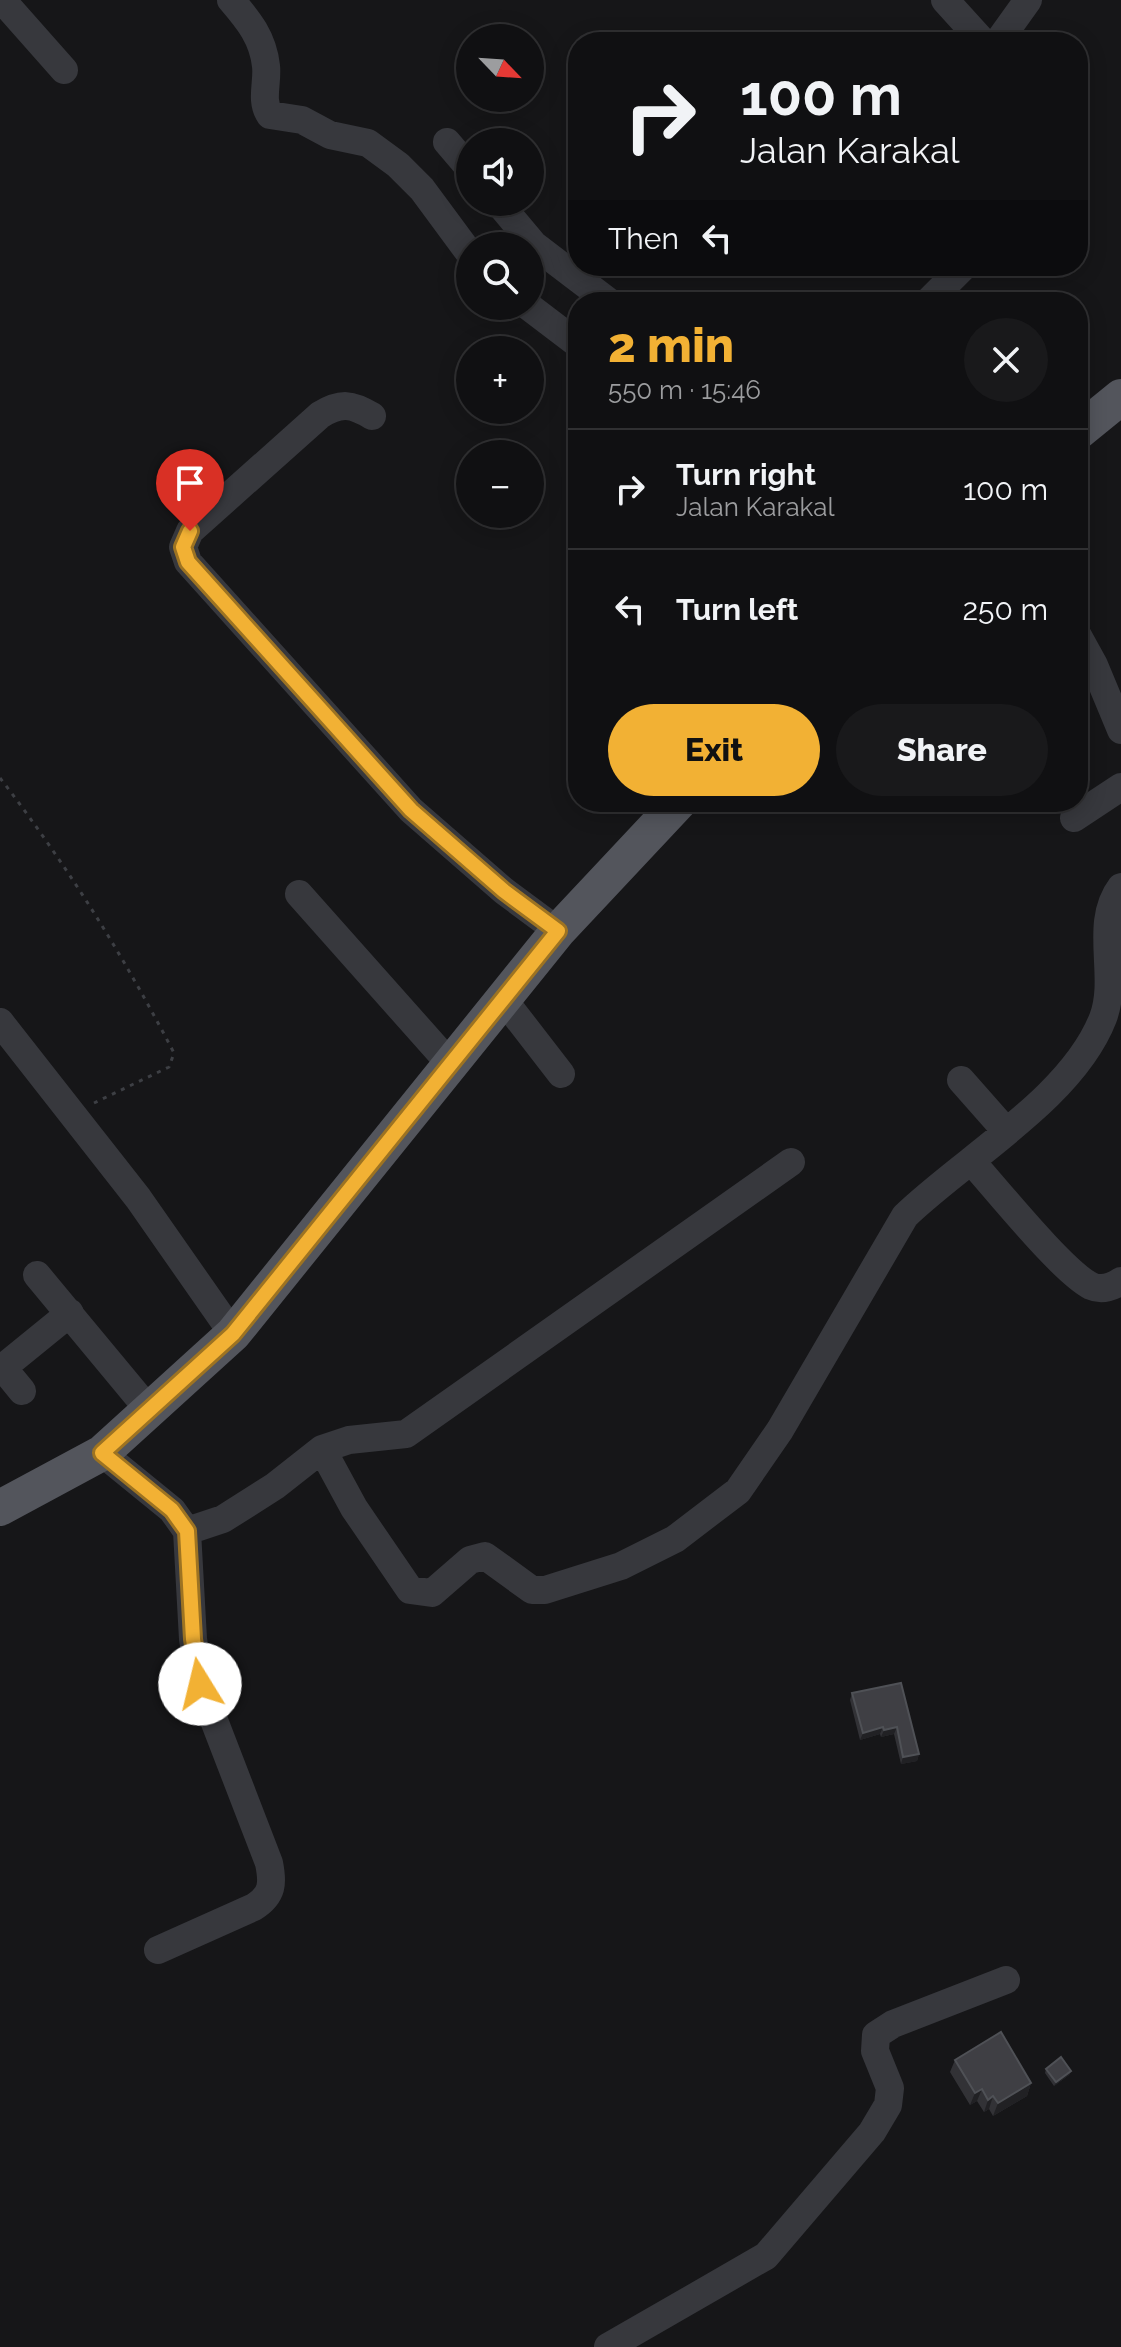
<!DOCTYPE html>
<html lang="en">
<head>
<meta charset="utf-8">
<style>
	:root { --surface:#101012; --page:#19191b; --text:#f1f3f6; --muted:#9c9d9f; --line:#303032; --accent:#f2b134 }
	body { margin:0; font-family:Raleway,sans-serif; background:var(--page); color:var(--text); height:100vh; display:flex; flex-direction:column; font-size:30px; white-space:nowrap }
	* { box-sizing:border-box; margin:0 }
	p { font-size:26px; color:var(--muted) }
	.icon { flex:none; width:44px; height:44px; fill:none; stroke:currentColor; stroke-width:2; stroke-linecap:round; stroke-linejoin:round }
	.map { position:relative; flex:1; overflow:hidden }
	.details { position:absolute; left:568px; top:292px; width:520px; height:520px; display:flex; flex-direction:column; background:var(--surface); border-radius:32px; box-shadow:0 4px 20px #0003,0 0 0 2px var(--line) }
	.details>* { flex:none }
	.guide { position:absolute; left:568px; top:32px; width:520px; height:244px; border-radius:32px; box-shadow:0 4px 20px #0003,0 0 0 2px var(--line); background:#101012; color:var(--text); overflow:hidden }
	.needle { width:52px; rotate:115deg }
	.buttons { position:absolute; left:456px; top:24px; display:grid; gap:16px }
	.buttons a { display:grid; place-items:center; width:88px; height:88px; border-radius:50%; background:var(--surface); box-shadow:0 4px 20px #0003,0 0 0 2px var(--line); font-size:40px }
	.pin { position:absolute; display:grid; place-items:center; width:68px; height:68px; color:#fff; margin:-82px -34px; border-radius:50% 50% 50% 0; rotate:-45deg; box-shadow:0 0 8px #0007 }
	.pin .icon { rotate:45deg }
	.me { position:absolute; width:88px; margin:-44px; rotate:351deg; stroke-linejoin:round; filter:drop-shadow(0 0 6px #0008) }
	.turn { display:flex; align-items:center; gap:28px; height:168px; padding:0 40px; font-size:36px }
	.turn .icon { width:104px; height:104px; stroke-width:2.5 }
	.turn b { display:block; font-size:56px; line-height:68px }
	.then { display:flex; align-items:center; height:76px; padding:0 40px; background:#0003; gap:16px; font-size:30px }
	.round { display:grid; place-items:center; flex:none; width:84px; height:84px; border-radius:42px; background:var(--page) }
	.headline { display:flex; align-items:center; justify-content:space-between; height:136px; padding:0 40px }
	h1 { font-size:48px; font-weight:800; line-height:60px; color:var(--accent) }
	.cta { display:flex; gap:16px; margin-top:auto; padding:16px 40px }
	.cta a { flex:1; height:92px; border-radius:48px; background:var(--accent); color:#111; font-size:32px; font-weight:800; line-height:92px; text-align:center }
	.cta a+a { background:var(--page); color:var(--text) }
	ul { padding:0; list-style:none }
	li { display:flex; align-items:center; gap:24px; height:120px; padding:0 40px; border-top:2px solid var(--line) }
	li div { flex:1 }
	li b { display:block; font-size:30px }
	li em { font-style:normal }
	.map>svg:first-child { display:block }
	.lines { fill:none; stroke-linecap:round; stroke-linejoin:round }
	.path { stroke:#3d3f44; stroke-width:3; stroke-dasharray:4 6; stroke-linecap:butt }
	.minor { stroke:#37383d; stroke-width:28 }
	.major { stroke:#53555c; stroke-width:36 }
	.wall { fill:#323236 }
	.shaded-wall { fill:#212124 }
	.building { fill:#3f3f44; stroke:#4f5156; stroke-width:2 }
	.route-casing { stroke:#9d7322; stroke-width:20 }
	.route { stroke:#f2b134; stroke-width:14 }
</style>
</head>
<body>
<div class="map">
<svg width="1121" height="2347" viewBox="0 0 1121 2347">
	<rect width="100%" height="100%" fill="#161618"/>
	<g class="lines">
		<path class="path" d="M0 778C67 865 123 955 174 1053L169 1067 94 1103"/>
		<path class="minor" d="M2 0 64 70
			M231 0C249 21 263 38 266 66 268 82 260 101 270 115L302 120 330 135 368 143 398 165 422 189 470 254
			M945 0 983 42
			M998 42 1028 0
			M447 142 470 169
			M498 202 534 245 609 302
			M928 302 964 266
			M528 306 578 344
			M372 416C352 404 341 402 320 415L190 531 183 547 188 562 411 810 504 891 558 931
			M1078 636 1094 665 1121 730
			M1074 818 1121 787
			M299 894 451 1065
			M503 999 561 1074
			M0 1022 138 1198 233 1334
			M961 1080 1006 1131
			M972 1162C998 1191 1062 1271 1091 1286 1102 1291 1112 1287 1121 1281
			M37 1275 149 1410
			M3 1368 22 1391
			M0 1370 70 1313
			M322 1449 354 1508 410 1590 432 1593 470 1560 485 1556 532 1590H545L621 1566 675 1539 738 1491 780 1430 905 1216C965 1158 1072 1098 1103 1018 1119 976 1093 924 1121 887
			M102 1453 172 1510 187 1531 223 1519 275 1486 322 1449 349 1440 406 1434 791 1162
			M158 1950 254 1907C273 1895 273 1883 269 1863L200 1684 193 1639 187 1531
			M608 2347 766 2256 872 2132 888 2105 890 2088 875 2051 876 2035 893 2024 1006 1980"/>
		<path class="major" d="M1078 432 1121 397
			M0 1508 102 1453 233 1334 558 931 679 802"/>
	</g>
	<path class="wall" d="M901 1683 919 1754 917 1761 901 1764 894 1734 881 1737 880 1734 860 1740 850 1700 852 1693Z
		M955 2060 1031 2083 1027 2096 993 2116 989 2109 984 2112 977 2101 970 2105 950 2072Z
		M1046 2069 1071 2071 1069 2075 1054 2086 1045 2073Z"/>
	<path class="shaded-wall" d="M883 1727 880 1734 860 1740 863 1733Z
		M897 1727 894 1734 881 1737 884 1730Z
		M919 1754 917 1761 901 1764 903 1757Z
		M1071 2071 1069 2075 1054 2086 1056 2082Z
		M1031 2083 1027 2096 993 2116 998 2103Z
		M982 2089 977 2101 970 2105 975 2093Z
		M993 2096 989 2109 984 2112 988 2100Z"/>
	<path class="building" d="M901 1683 919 1754 903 1757 897 1727 884 1730 883 1727 863 1733 852 1693Z
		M1001 2032 1031 2083 998 2103 993 2096 988 2100 982 2089 975 2093 955 2060Z
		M1061 2057 1071 2071 1056 2082 1046 2069Z"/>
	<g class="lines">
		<defs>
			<path id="route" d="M190 531 183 547 188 562 411 810 504 891 558 931 233 1334 102 1453 172 1510 187 1531 193 1639 200 1684"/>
		</defs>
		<use href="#route" class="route-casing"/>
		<use href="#route" class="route"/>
	</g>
</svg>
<div class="buttons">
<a><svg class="needle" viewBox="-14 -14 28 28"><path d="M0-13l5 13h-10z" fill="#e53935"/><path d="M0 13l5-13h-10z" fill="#9c9d9f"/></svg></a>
<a><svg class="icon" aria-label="sound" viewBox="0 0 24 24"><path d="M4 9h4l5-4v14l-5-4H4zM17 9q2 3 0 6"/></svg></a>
<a><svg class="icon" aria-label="search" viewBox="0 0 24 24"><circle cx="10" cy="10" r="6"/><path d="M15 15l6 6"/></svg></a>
<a>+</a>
<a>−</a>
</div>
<div class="pin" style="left:190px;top:531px;background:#d93025"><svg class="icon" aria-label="arrive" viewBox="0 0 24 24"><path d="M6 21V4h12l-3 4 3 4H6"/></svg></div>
<svg class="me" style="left:200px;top:1684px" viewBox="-20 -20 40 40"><circle r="19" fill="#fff"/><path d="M0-13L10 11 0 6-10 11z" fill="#f2b134"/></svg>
<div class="guide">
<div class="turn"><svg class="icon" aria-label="right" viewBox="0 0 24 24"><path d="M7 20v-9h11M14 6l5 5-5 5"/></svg><div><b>100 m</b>Jalan Karakal</div></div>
<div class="then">Then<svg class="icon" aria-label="left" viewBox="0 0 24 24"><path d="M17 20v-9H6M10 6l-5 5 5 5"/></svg></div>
</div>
<section class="details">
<div class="headline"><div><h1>2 min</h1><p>550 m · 15:46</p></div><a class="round"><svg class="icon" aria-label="close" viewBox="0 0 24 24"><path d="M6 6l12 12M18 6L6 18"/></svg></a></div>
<ul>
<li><svg class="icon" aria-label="right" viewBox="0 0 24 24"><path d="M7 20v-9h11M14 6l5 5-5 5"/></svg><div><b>Turn right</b><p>Jalan Karakal</p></div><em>100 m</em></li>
<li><svg class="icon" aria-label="left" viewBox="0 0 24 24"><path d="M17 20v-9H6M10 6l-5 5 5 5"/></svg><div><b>Turn left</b></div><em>250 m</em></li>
</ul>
<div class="cta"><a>Exit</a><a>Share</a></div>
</section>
</div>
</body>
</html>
